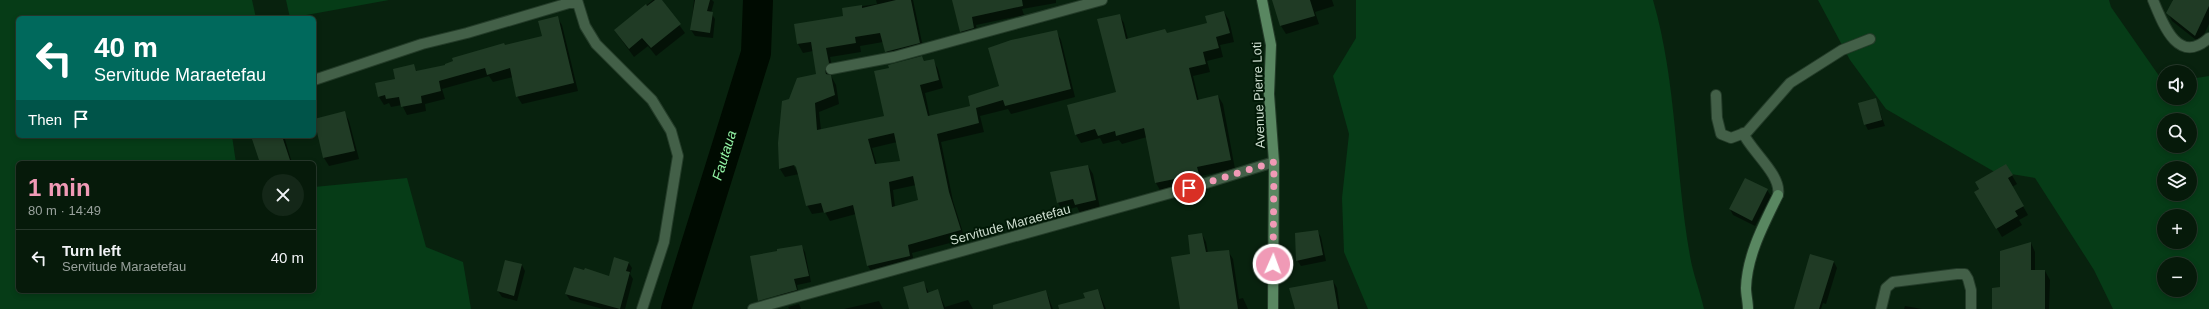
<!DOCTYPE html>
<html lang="en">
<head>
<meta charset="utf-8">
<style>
	:root { --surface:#061a0a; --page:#142718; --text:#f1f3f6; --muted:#98a19c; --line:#27382b; --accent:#f09ab6 }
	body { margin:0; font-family:Helvetica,sans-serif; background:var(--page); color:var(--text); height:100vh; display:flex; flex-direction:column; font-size:15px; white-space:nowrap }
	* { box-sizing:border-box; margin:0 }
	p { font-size:13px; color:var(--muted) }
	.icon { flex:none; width:22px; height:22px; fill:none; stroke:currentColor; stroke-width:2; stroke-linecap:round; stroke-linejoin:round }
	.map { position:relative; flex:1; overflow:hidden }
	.drawer { position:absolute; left:16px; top:161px; width:300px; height:132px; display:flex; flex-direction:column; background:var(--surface); border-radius:6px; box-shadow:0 2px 6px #0003,0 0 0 1px var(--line) }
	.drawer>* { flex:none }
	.banner { position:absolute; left:16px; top:16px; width:300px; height:122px; border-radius:6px; box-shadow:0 2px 6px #0003,0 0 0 1px var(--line); background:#00695c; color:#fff; overflow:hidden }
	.fabs { position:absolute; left:2157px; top:65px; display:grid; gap:8px }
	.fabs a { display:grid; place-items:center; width:40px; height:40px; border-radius:50%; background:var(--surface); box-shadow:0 2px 6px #0003,0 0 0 1px var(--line); font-size:20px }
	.pin { position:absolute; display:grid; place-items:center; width:34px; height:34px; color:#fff; margin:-17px; border:2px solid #fff; border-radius:50%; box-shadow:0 1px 4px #0007 }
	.me { position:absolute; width:44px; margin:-22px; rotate:2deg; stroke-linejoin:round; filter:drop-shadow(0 0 3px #0008) }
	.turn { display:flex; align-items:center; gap:14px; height:84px; padding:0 12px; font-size:18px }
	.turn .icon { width:52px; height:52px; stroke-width:2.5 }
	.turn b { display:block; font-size:28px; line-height:34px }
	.then { display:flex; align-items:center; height:38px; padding:0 12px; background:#0003; gap:8px; font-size:15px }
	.round { display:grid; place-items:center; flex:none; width:42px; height:42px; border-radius:21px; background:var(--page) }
	.head { display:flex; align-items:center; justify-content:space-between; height:68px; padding:0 12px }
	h1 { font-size:24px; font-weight:700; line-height:30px; color:var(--accent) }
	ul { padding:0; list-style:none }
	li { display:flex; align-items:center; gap:12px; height:56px; padding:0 12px; border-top:1px solid var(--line) }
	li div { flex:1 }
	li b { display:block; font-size:15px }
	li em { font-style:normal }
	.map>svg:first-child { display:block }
	.green { fill:#063c17; fill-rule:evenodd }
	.shadow { fill:#0007; fill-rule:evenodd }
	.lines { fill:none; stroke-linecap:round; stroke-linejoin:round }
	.river { stroke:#000b01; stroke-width:30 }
	.building { fill:#203b25; fill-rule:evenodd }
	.minor-casing { stroke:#243c29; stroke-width:12 }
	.secondary-casing { stroke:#243c29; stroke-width:12 }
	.minor { stroke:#436048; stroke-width:10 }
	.secondary { stroke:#598761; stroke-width:10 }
	.route { stroke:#f09ab6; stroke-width:7; stroke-dasharray:0 12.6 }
	.labels { text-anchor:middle; stroke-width:4; stroke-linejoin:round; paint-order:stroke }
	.street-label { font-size:13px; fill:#ceded0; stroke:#011806 }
	.water-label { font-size:14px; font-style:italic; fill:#92f4a5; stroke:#011806 }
</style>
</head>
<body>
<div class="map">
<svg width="2209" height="309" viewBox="0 0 2209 309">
	<rect width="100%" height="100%" fill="#08220e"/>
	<path class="green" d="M0 0H252L256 18H18V136H232L236 163H18V291H314V187L407 178 426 247 463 262 471 309H0Z
		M286 0H389L290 18Z
		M1356 0H1653C1677 83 1675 171 1690 256 1693 274 1700 291 1704 309H1368L1344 252 1342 198 1349 134 1333 76 1356 38Z
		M1818 0H2109L2111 7 2164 83V98H2190V79L2209 76V309H2113L2094 270 2035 178 1993 171 1886 109 1850 60ZM2164 120H2190V146H2164ZM2164 168H2190V194H2164ZM2164 216H2190V242H2164ZM2164 264H2190V290H2164Z"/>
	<path class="shadow" d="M653 0H661L685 33 656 56 648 46 634 57 615 31Z
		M694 0H712L714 2 711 13 715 19 713 38 695 36 691 30Z
		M876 0H913L924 52 891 60 883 42 860 46 861 52 830 57 833 72 831 76 836 85 839 104 819 112 821 130 885 116 890 68 922 57 925 62 933 60 938 69 943 88 925 93 930 117 971 106 1000 87 1056 31 1061 40 1075 97 1011 114 1008 109 980 116 984 132 941 142 953 201 965 239 912 253 915 265 873 274 868 266 856 214 830 221 825 212 812 214 807 205 799 174 785 177 780 169 817 75 813 51 803 53 798 44 795 25 844 17 843 9 877 4ZM897 142 901 162 877 165 872 148ZM791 161 798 169V173ZM916 185 919 201 895 207 893 190Z
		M953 0H1056V3L1022 9 1024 15 976 25 978 36 965 40 961 32Z
		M1273 0H1332L1334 6 1315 12 1319 24 1286 34 1281 26Z
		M2172 0H2209V24L2200 43 2172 21 2168 13 2174 2Z
		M1224 12 1229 20 1234 42 1220 45 1223 57 1207 61 1210 72 1193 76 1199 101 1218 96 1223 104 1235 169 1201 176 1203 183 1161 192 1156 183 1147 137 1122 144 1119 140 1103 144 1100 138 1081 143 1076 135 1117 92 1119 15 1124 23 1128 39 1167 34 1208 24Z
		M557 17 562 25 578 91 522 104 517 96 513 77 493 82 489 76 442 89 445 99 425 104 426 111 407 115 402 105 391 107 389 103 384 105 379 97 414 66 417 72 447 66 505 46 543 36Z
		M1875 99 1885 126 1868 130 1865 124Z
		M344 112 349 121 359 159 329 166 324 158Z
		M252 136H284L292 163H261Z
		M2006 165 2017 184 2012 187 2028 215 2019 220 2022 225 2002 237 1975 192Z
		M1088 166 1093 174 1100 208 1080 213 1077 207 1062 211 1058 202Z
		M1767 190 1771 196 1755 226 1733 215 1730 209Z
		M1317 231 1321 237 1326 261 1301 266 1297 260Z
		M1202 234 1206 242 1208 253 1228 251 1233 259 1239 299 1243 298 1248 309H1180L1192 255Z
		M2031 243 2035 252V271H2045L2050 280 2049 309H1993L2001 288Z
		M801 246 805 252 811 282 797 285 799 296 790 299 787 294 761 298Z
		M628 262 632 268 630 274 633 279 625 309H603L570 300 566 294 609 277Z
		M1834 262 1837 268 1826 304 1823 303 1821 309H1795Z
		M522 265 525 271 517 301 502 297 498 291Z
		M1333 281 1337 288 1340 309H1296Z
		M923 282 929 293 938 291 945 307 968 300 973 309H910Z
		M1098 290 1106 309H1079L1086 298Z
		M1046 291 1053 309H1013Z
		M879 301 883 309H844Z
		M799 304 801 309H789L788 307Z
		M1905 306 1922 309H1904Z"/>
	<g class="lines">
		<path class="river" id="s1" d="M676 309 756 53 758 0"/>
	</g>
	<path class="building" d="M655 0H662L681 24 651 48 642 38 629 49 614 30 646 4 647 6Z
		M695 0H710L707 11 713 12 710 33 690 30Z
		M896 0H911L920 43 885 52 880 33 855 37 856 43 826 48 829 63 825 70 826 74 831 75 835 95 815 103 817 130 884 116 874 71 889 68 888 65 922 56 924 61 934 59 939 80 920 85 928 116 970 106 968 96 999 86 988 48 1011 40 1057 30 1071 89 1005 106 1003 100 976 108 979 123 937 134 949 192 961 230 908 245 910 256 867 266 853 205 824 213 821 203 806 206 796 167 794 165 779 169 778 143 782 101 789 99 797 78 816 74 811 42 797 44 794 24 843 16 842 8 862 5V8ZM894 133 900 161 875 164 868 139ZM913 176 918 200 892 207 889 182Z
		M952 0H1022L1023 6 972 17 974 28 960 32Z
		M1272 0H1310L1315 16 1280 26Z
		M2173 0H2209V6L2195 36 2166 13Z
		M1224 11 1230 33 1216 37 1219 48 1203 52 1206 64 1189 68 1197 100 1218 95 1231 160 1197 167 1199 174 1155 183 1144 128 1116 136 1115 131 1098 136 1095 129 1075 135 1067 105 1116 92 1097 19 1120 14 1126 39 1165 29 1167 33 1207 23 1205 16Z
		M558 16 574 83 516 97 510 68 487 75 485 68 439 81 441 91 421 96 422 103 401 107 399 97 386 99 385 95 378 97 375 83 395 79 393 69 414 64 416 71 445 65V64L453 61 452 58 504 43 505 45 542 36 538 21Z
		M1876 98 1882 120 1864 125 1858 103Z
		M345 111 355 151 323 158 314 119Z
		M251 136H282L291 163H260Z
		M2006 164 2013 175 2008 178 2024 206 2015 211 2018 216 1996 229 1974 192 1979 189 1975 182Z
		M1088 165 1096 200 1075 205 1073 199 1057 203 1050 172Z
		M1745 178 1768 189 1752 221 1729 209Z
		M1318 230 1323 255 1296 261 1295 233Z
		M1202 233 1206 252 1229 250 1238 309H1180L1171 257 1190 254 1188 235Z
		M2031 242V270H2045V309H1992V288L2000 287V251Z
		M802 245 809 276 794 279 797 290 758 301 750 256 777 251V249Z
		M1810 254 1834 261 1819 309H1794Z
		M614 257 629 262 626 271 630 272 620 309 565 294 574 267 584 270 585 268 609 276Z
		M505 260 522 264 514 296 497 291Z
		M1333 280 1338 309H1295L1289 288Z
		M924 281 927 293 938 289 944 309H909L903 287Z
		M1098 289 1104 309H1059L1058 305 1085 298 1083 293Z
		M1046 290 1051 309H993V305Z"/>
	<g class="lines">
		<defs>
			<path id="minor" d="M577 0 585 26 596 44 652 100 671 131 678 156 664 242 642 309
				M2153 0C2163 24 2178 66 2209 38
				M831 69 894 57 1102 0
				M314 80 422 44 467 33 569 3H576
				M1716 95 1717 118 1721 134 1731 138 1747 132 1790 83 1842 50 1870 39
				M1743 133C1751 151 1782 175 1778 195
				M753 309 1203 184 1274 162
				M1881 309 1886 288 1893 282 1957 274H1965L1968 279 1971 290V309"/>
			<path id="secondary" d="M1262 0 1271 45 1269 94 1274 162 1273 309
				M1748 309C1748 302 1746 295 1746 288 1747 255 1764 224 1778 195"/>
		</defs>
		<use href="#minor" class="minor-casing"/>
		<use href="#secondary" class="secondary-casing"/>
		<use href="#minor" class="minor"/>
		<use href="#secondary" class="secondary"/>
	</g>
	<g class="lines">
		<path class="route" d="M1189 188 1274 162 1273 264"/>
	</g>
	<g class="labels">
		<g class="street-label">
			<text transform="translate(1258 95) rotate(-92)" y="5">Avenue Pierre Loti</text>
			<text transform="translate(1010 224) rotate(-15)" y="5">Servitude Maraetefau</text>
		</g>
		<g class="water-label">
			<text dy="5" stroke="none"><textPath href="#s1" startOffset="161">Fautaua</textPath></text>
		</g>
	</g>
</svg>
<div class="fabs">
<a><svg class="icon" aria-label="sound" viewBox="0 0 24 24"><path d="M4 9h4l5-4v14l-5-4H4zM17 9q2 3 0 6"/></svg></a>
<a><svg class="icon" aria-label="search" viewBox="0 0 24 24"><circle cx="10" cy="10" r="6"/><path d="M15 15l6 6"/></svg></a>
<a><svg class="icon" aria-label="layers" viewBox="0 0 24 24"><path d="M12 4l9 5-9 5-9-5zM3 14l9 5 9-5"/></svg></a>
<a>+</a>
<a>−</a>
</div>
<div class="pin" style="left:1189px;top:188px;background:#d93025"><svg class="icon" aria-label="arrive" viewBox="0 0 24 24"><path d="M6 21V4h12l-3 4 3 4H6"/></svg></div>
<svg class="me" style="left:1273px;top:264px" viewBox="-20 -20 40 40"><circle r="17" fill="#f09ab6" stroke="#fff" stroke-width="3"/><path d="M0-11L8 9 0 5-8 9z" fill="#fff"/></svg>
<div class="banner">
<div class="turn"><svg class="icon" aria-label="left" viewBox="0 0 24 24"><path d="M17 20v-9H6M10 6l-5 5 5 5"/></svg><div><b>40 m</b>Servitude Maraetefau</div></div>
<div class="then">Then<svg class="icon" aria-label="arrive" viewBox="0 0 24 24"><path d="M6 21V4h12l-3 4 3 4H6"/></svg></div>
</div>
<section class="drawer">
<div class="head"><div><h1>1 min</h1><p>80 m · 14:49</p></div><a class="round"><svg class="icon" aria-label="close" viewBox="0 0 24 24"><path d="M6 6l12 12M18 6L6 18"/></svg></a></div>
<ul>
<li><svg class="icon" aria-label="left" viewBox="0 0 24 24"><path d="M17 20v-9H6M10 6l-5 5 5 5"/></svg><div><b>Turn left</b><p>Servitude Maraetefau</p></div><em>40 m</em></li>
</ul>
</section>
</div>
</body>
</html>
